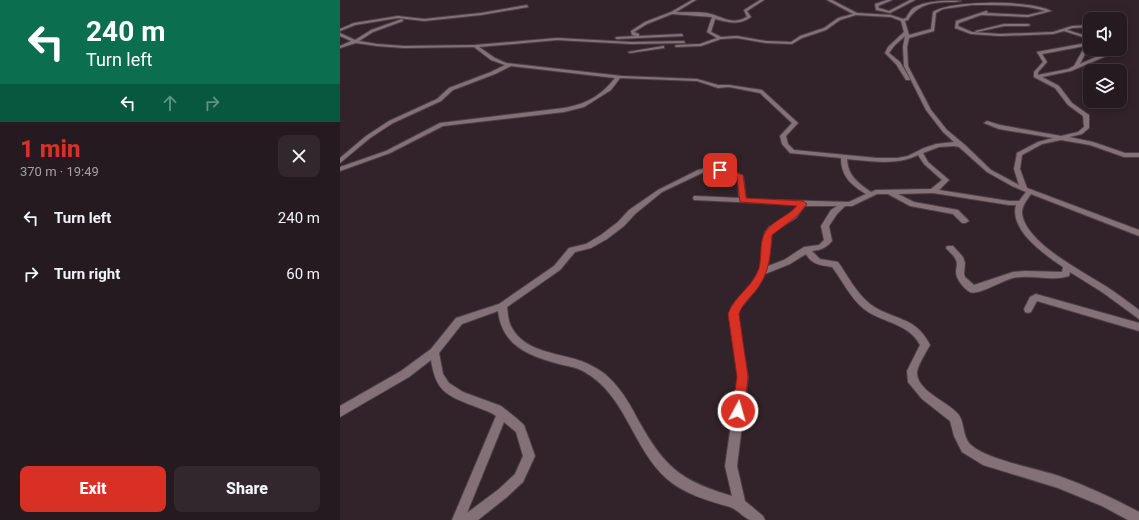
<!DOCTYPE html>
<html lang="en">
<head>
<meta charset="utf-8">
<style>
	:root { --surface:#251a1f; --page:#31272c; --text:#f1f3f6; --muted:#a3a1a4; --line:#42383d; --accent:#d93025 }
	body { margin:0; font-family:Roboto,sans-serif; background:var(--page); color:var(--text); height:100vh; display:flex; flex-direction:column; font-size:15px; white-space:nowrap }
	* { box-sizing:border-box; margin:0 }
	p { font-size:13px; color:var(--muted) }
	.icon { flex:none; width:22px; height:22px; fill:none; stroke:currentColor; stroke-width:2; stroke-linecap:round; stroke-linejoin:round }
	.map { position:relative; flex:1; overflow:hidden }
	.sheet { display:flex; flex-direction:column; background:var(--surface); width:340px }
	.sheet>* { flex:none }
	.hud { background:#0b6e4f; color:#fff; overflow:hidden }
	.tools { position:absolute; left:743px; top:12px; display:grid; gap:8px }
	.tools a { display:grid; place-items:center; width:44px; height:44px; border-radius:8px; background:var(--surface); box-shadow:0 2px 10px #0003,0 0 0 1px var(--line); font-size:20px }
	.pin { position:absolute; display:grid; place-items:center; width:34px; height:34px; color:#fff; margin:-17px; border-radius:8px; box-shadow:0 2px 6px #0006 }
	.me { position:absolute; width:44px; margin:-22px; rotate:6deg; stroke-linejoin:round; filter:drop-shadow(0 0 3px #0008) }
	.turn { display:flex; align-items:center; gap:14px; height:84px; padding:0 20px; font-size:18px }
	.turn .icon { width:52px; height:52px; stroke-width:2.5 }
	.turn b { display:block; font-size:28px; line-height:34px }
	.lanes { display:flex; align-items:center; height:38px; padding:0 20px; background:#0003; justify-content:center; gap:20px; direction:ltr }
	.lanes .off { opacity:.35 }
	.round { display:grid; place-items:center; flex:none; width:42px; height:42px; border-radius:8px; background:var(--page) }
	.headline { display:flex; align-items:center; justify-content:space-between; height:68px; padding:0 20px }
	h1 { font-size:24px; font-weight:800; line-height:30px; color:var(--accent) }
	.action { display:flex; gap:8px; margin-top:auto; padding:8px 20px }
	.action a { flex:1; height:46px; border-radius:8px; background:var(--accent); color:#fff; font-size:16px; font-weight:800; line-height:46px; text-align:center }
	.action a+a { background:var(--page); color:var(--text) }
	ul { padding:0; list-style:none }
	li { display:flex; align-items:center; gap:12px; height:56px; padding:0 20px }
	li div { flex:1 }
	li b { display:block; font-size:15px }
	li em { font-style:normal }
	main { display:flex; flex:1; min-height:0 }
	.map>svg:first-child { display:block }
	.lines { fill:none; stroke-linecap:round; stroke-linejoin:round }
	.minor-casing { stroke:#4d4045; stroke-width:2 }
	.minor { fill:#847178; fill-rule:evenodd }
	.route { fill:#d93025; stroke:#8d1f18 }
</style>
</head>
<body>
<main>
<section class="sheet">
<div class="hud">
<div class="turn"><svg class="icon" aria-label="left" viewBox="0 0 24 24"><path d="M17 20v-9H6M10 6l-5 5 5 5"/></svg><div><b>240 m</b>Turn left</div></div>
<div class="lanes"><svg class="icon" aria-label="left" viewBox="0 0 24 24"><path d="M17 20v-9H6M10 6l-5 5 5 5"/></svg><svg class="icon off" aria-label="ahead" viewBox="0 0 24 24"><path d="M12 20V5M6 11l6-6 6 6"/></svg><svg class="icon off" aria-label="right" viewBox="0 0 24 24"><path d="M7 20v-9h11M14 6l5 5-5 5"/></svg></div>
</div>
<div class="headline"><div><h1>1 min</h1><p>370 m · 19:49</p></div><a class="round"><svg class="icon" aria-label="close" viewBox="0 0 24 24"><path d="M6 6l12 12M18 6L6 18"/></svg></a></div>
<ul>
<li><svg class="icon" aria-label="left" viewBox="0 0 24 24"><path d="M17 20v-9H6M10 6l-5 5 5 5"/></svg><div><b>Turn left</b></div><em>240 m</em></li>
<li><svg class="icon" aria-label="right" viewBox="0 0 24 24"><path d="M7 20v-9h11M14 6l5 5-5 5"/></svg><div><b>Turn right</b></div><em>60 m</em></li>
</ul>
<div class="action"><a>Exit</a><a>Share</a></div>
</section>
<div class="map">
<svg width="799" height="520" viewBox="0 0 799 520">
	<rect width="100%" height="100%" fill="#312329"/>
	<g class="lines">
		<defs>
			<path id="minor" d="M352 0H356L336 12C347 13 361 11 371 14 385 18 392 25 407 17L404 10 420 0H424L407 11 411 17C399 26 388 22 375 19L371 32 381 37 397 36 426 41 451 42 460 36 484 28 498 18 513 14 487 0H492L517 13 551 15 563 19 566 18C568 14 570 11 573 8 584 1 609 0 621 1 617 2 612 2 608 2 592 2 577 5 568 20L565 21 569 35 591 29 593 12C612 0 691 0 711 11L688 17 641 15 619 23 618 26 632 32 660 34 713 32 732 26 750 25V27L732 28 727 30 750 37V44L740 64 767 52 766 49H770L771 54 731 71 702 77 719 86 732 103 749 115V128L742 134 729 137 753 142 785 153H799V157H784L750 145 721 140 702 144 682 155 680 169 687 188 799 230V236L691 194C687 200 682 205 682 213 685 243 744 272 767 287 778 294 788 302 799 310V319L762 292 730 272 729 276C711 282 692 274 673 278 663 280 638 296 630 292 624 289 616 279 616 272 616 268 618 264 616 260 614 255 609 252 606 248L607 246H613L623 257 625 263 624 274 625 277 634 285 673 272 685 271 722 272 723 267C705 255 669 230 676 205H669L593 193 558 194 574 202 618 210 629 221 625 223H622L613 214 570 206 548 194H537L512 206H505L497 214 489 226 492 241C486 248 481 250 472 251L480 259 498 262C508 276 516 293 530 304 553 321 575 315 590 345 586 352 578 365 577 372 576 391 608 402 618 414 625 422 622 437 631 445 647 460 696 468 719 476 747 486 773 498 799 512V520H788L762 506 718 488 643 465 622 452 614 436 610 421 582 399 568 382 567 371 580 345C569 323 542 323 524 309 510 298 503 281 492 267 481 265 472 265 466 254L450 264 425 274 417 288 399 310 397 314 408 377 397 466 405 501 423 516 425 520C421 520 414 520 410 520 404 518 398 510 390 507 369 501 344 494 327 479 292 448 286 394 243 371 236 367 227 366 219 364 189 356 162 346 158 311L122 324 99 353 103 374 109 383 123 392 161 406 175 417 184 425 195 456 183 482 167 497 138 520H112L156 416C151 412 144 410 139 408 109 396 96 394 91 360L69 377 0 417V406L61 371 91 349 116 318 159 304 214 266 229 248 246 244 261 235 278 222 289 210 318 190 358 170 371 167 390 170 403 176 406 199 509 202 526 194C511 185 501 176 501 158L450 153 442 144 440 136 452 123 420 93 389 87 378 88 357 81 280 78 271 90 244 107 224 112 103 126 50 153 0 171V167L46 151 100 123 224 108C246 104 261 96 275 78L171 66 155 74 113 90 101 101 53 123 30 138 0 163V158L26 136 49 121 97 99 109 88 151 72 165 65 151 60 134 47 64 48 37 46 16 43 0 48V46L11 41 0 36V33L15 40 31 30 62 19 63 21 33 32 19 41 37 44 64 46 135 45 217 38 291 42 344 41 345 43 291 44 217 40 139 47 155 58 166 63 282 76 357 79 378 85H389L422 90 458 123 446 136 448 144 454 150 537 158H557L568 156 584 148 596 144 614 142 603 132 586 110 564 66 563 47 565 36 554 46 549 53 560 62 570 79V80H566L556 64 545 53 548 47 564 32 561 21 551 17 516 15 500 20 486 30 462 38 452 44 426 43 397 38 381 39 361 46 336 47 335 46 337 45 360 44 377 38 367 32 372 17 332 14 307 24 294 32 299 34V36L342 34 343 36 277 39 275 38 277 37 296 36 292 35 291 31 305 22 331 12ZM632 5C656 5 682 4 705 11L688 15 646 13 648 12 646 11 616 21 615 28 631 34 660 36 713 34 724 31 746 38V43L697 52 703 62 694 72V77L715 88 728 105 743 116 744 127 738 132 721 136 660 125 647 121 644 123 659 129 713 138 698 142 677 153 674 169 679 185 651 170 625 145 607 130 591 110 568 66 567 47 569 38 594 31 596 13 603 9ZM745 46 734 66 728 69 698 75V72L707 62 702 54ZM614 146 619 147 647 172 672 186 686 192 679 201H669L599 190 609 180 588 162 583 153 599 147ZM578 155 584 164 602 180 591 189 536 190 531 192C518 183 508 176 507 159 530 161 556 166 578 155ZM371 171 387 173 398 178 399 198 356 196H354L353 198 354 200 458 205 450 214 429 227 425 232 420 269 411 284 392 306 389 314 398 377 385 466 392 496C338 480 324 466 297 418 289 402 279 386 265 374 258 369 249 364 241 361 218 353 185 352 172 328 168 322 168 314 167 307L220 270 235 252 251 248 267 239 284 226 295 214 322 192 362 173ZM465 206H497L491 210 481 226 484 240 479 245 464 247 444 260 428 266 432 234 435 231 456 218ZM164 422 176 432 183 456 175 474 159 489 127 513Z
				M547 0H552L538 6 539 8 549 11 570 0H575L550 13 536 10 535 4Z
				M187 5 188 7 141 15 84 21 58 18 15 25 0 31V29L14 23 58 16 84 19 141 13Z
				M664 24H688L690 25 688 26H664L637 32 635 31Z
				M323 46H324V48L290 53 288 52Z
				M696 294 799 323V331L697 301 691 312 688 313 685 312 684 309 690 297Z"/>
		</defs>
		<use href="#minor" class="minor-casing"/>
		<use href="#minor" class="minor"/>
	</g>
	<path class="route" d="M377 168 390 170 403 175 406 198 463 201 467 204 456 217 432 235C430 256 430 271 417 289 411 297 402 304 399 314L408 377 404 411 403 415 398 416 394 415 392 411 397 377 388 314C394 296 414 286 419 268 422 257 419 240 426 231 434 220 448 216 457 206L400 202 397 178 377 171Z"/>
</svg>
<div class="tools">
<a><svg class="icon" aria-label="sound" viewBox="0 0 24 24"><path d="M4 9h4l5-4v14l-5-4H4zM17 9q2 3 0 6"/></svg></a>
<a><svg class="icon" aria-label="layers" viewBox="0 0 24 24"><path d="M12 4l9 5-9 5-9-5zM3 14l9 5 9-5"/></svg></a>
</div>
<div class="pin" style="left:380px;top:170px;background:#d93025"><svg class="icon" aria-label="arrive" viewBox="0 0 24 24"><path d="M6 21V4h12l-3 4 3 4H6"/></svg></div>
<svg class="me" style="left:398px;top:411px" viewBox="-20 -20 40 40"><circle r="17" fill="#d93025" stroke="#fff" stroke-width="3"/><path d="M0-11L8 9 0 5-8 9z" fill="#fff"/></svg>
</div>
</main>
</body>
</html>
